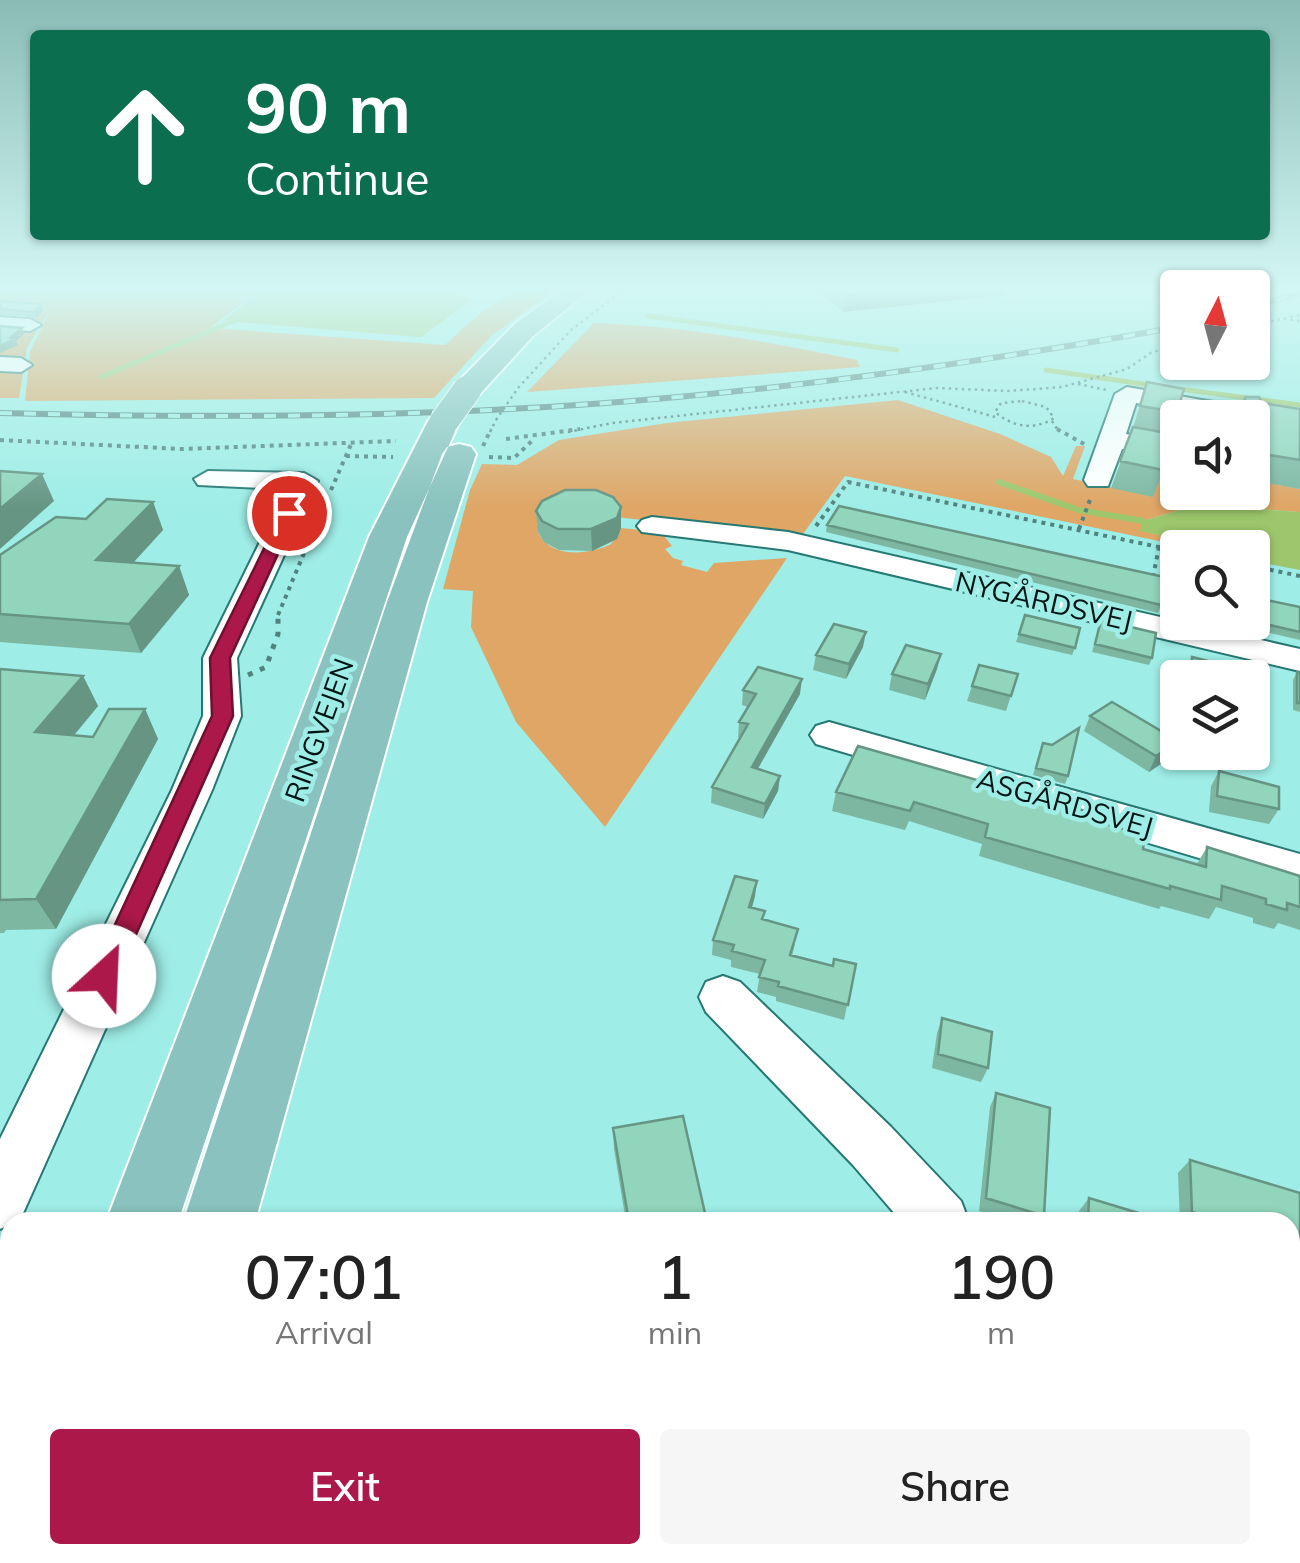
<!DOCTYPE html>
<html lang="en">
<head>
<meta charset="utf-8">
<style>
	:root { --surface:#fff; --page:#f6f6f6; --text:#222; --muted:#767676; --accent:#ac1849 }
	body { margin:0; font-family:Mulish,sans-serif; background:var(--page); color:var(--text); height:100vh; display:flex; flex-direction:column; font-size:38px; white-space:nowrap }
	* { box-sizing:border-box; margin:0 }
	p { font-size:32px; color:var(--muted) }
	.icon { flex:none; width:55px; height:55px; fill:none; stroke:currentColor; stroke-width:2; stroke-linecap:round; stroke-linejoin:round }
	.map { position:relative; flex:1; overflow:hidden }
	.sheet { position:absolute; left:0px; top:1212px; width:1300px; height:352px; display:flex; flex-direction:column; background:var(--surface); border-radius:30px 30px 0 0; box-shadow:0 2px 8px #0004 }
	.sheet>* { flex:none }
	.hud { position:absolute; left:30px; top:30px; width:1240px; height:210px; border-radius:10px; box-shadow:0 2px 8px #0004; background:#0b6e4f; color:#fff; overflow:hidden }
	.needle { width:65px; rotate:6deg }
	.controls { position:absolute; left:1160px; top:270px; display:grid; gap:20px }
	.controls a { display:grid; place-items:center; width:110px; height:110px; border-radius:10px; background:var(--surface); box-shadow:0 2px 8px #0004; font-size:50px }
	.pin { position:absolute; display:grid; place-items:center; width:85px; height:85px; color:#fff; margin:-42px; border:5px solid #fff; border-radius:50%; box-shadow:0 2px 10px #0007 }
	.me { position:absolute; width:110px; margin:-55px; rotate:25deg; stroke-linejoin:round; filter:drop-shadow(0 0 8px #0008) }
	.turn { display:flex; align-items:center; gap:35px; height:210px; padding:0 50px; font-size:45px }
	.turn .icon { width:130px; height:130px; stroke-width:2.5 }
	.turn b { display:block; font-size:70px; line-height:85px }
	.eta { display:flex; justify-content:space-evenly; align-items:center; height:170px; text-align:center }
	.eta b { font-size:60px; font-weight:600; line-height:70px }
	.cta { display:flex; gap:20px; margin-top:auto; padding:20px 50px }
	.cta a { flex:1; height:115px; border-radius:10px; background:var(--accent); color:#fff; font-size:40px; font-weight:600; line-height:115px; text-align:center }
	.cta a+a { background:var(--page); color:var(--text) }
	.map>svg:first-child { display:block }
	.green { fill:#dfa665 }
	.water { fill:#9dc76c }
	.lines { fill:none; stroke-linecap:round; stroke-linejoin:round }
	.stream-far1 { stroke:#9dc76c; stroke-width:5 }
	.stream { stroke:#9dc76c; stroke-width:6 }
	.minor-casing { stroke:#267873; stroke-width:4 }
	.major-casing { stroke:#fff; stroke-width:4 }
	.path-far3 { stroke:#50827e; stroke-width:2.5; stroke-dasharray:2.5 4; stroke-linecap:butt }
	.path-far2 { stroke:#50827e; stroke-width:4; stroke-dasharray:4 5; stroke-linecap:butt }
	.path-far1 { stroke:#50827e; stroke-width:5; stroke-dasharray:5 8; stroke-linecap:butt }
	.path { stroke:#50827e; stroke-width:8; stroke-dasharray:8 12; stroke-linecap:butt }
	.minor { fill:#fff; fill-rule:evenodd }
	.major { fill:#89c2be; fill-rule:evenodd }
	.rail-casing { stroke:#538682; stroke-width:6 }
	.rail { stroke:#9eede6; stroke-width:4; stroke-dasharray:12; stroke-linecap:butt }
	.major-bridge-casing { stroke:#fff; stroke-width:30; stroke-linecap:butt }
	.path-bridge { stroke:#50827e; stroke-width:2.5; stroke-dasharray:2.5 4; stroke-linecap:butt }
	.major-bridge { stroke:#89c2be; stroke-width:28 }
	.wall { fill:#7db7a2 }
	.shaded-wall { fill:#669584 }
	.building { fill:#91d5bc; stroke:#669584; stroke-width:2.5 }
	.route { fill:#ac1849; stroke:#70102f; stroke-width:2.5 }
	.labels { text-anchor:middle; stroke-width:9; stroke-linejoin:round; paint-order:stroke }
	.street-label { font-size:28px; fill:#001413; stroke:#9eede6 }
</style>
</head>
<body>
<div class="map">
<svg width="1300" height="1563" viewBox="0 0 1300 1563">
	<rect width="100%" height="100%" fill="#9eede6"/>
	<path class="green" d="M0 289H62L59 296 65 289H260L210 328 445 345C485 309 500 289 556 289L491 336 434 398 25 401 30 352 52 306 27 348 19 398H0Z
		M594 323C684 326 769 342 857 360L860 367 527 392Z
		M898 400 1000 434 1051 457 1063 476 1076 446H1085L1073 479 1153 496 1163 458 1177 461 1178 492H1252L1253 480 1300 489V512L1197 505 1143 521 1141 531 1179 539 1192 548 1188 547 845 476 800 538 616 517 538 532C550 559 589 555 611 544L621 528 661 532 672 546 665 549 673 558 683 561 681 565 707 572 714 563 787 558 605 827 516 722 471 627 473 591 443 589 470 490 482 464 517 465 559 440 667 423Z"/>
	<path class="water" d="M263 289H445L472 300 421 337 223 321Z
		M1197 505 1300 512V570L1253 561 1252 548 1192 547 1179 539 1140 531 1143 521Z"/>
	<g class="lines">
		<path class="stream-far1" d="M648 316 897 350
			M1046 370 1157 386
			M101 377 236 320
			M1172 388 1300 405"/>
		<path class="stream" d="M999 482 1079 510 1143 521"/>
		<defs>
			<path id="minor" d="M0 317 30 319 41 325 30 331 0 329Z
				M0 357 21 358 32 365 21 372 0 371Z
				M1127 387 1300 417V433L1252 424V418H1217L1136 403 1126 434 1178 443V459L1122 449 1108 486H1088L1084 480 1115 394Z
				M208 471 304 473 318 481 237 658 241 716 212 790 20 1220 0 1229V1139L172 790 203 716V658L286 489 198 485 194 479Z
				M652 517 788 532 1300 649V671L788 550 642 532 637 526 642 520Z
				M829 722 1300 854V888L816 744 810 735 816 726Z
				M723 976 740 982 891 1127 961 1201 969 1222H902L853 1165 706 1012 699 997 706 982Z
				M1290 1318 1300 1321V1417L1290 1416Z
				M835 1555H907L909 1563H837Z"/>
			<path id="major" d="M563 289H591L533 336 478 396H456L452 390 456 384 515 324Z
				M443 414 454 416 459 423 407 537 178 1222H106L369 537 427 423 432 416Z
				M459 444 471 447 476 454 427 602 255 1222H183L387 602 442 454 447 447Z
				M10 1514V1555H65L62 1563H0V1518Z
				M72 1555H162L160 1563H70Z"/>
		</defs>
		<use href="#minor" class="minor-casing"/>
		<use href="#major" class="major-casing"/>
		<path class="path-far3" d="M1284 319 1300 321
			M1252 325 1300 315
			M1078 384 1107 390
			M518 388 571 330 625 289
			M905 392 999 418
			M1022 401 1046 407 1054 418C1034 431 1013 427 995 412L1001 403Z
			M1052 421 1059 432
			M490 432 496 420
			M568 432 612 423 937 388 1008 391 1062 387 1127 369 1152 352 1178 346"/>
		<path class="path-far2" d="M1057 429 1086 445
			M506 439 580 429
			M0 440 182 449 396 441
			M483 446 491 429
			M346 456 393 457
			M489 457 514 458 535 438
			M331 490 352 442
			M816 526 848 482 1178 551
			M1079 529 1091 497
			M1252 566 1300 576
			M1153 577 1159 547
			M278 615 315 527"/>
		<path class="path-far1" d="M248 675 266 667 278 634V613"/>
		<path class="path" d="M0 1463 10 1438"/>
		<use href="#minor" class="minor"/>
		<use href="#major" class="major"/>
		<defs>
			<path id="rail" d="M1252 306 1300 294
				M0 413C197 418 394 418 592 404 789 390 984 362 1178 327"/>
		</defs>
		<use href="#rail" class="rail-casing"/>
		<use href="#rail" class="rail"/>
		<defs>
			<path id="major-bridge" d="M443 423 467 390"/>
		</defs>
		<use href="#major-bridge" class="major-bridge-casing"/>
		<path class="path-bridge" d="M496 420 518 388"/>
		<use href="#major-bridge" class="major-bridge"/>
	</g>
	<path class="wall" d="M816 289H1005L1004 295 843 312Z
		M0 301 41 304 43 310 37 318 0 315Z
		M1147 382 1177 412 1169 433 1163 470 1153 497 1111 488 1132 431Z
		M1245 397 1262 403 1300 409V489L1252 480 1255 440H1252V418H1237Z
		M153 502 163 530 133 563 179 566 189 595 141 653 0 642V555L86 519Z
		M536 511 621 528 617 539 592 551 559 550 544 542 538 532Z
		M827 525 1178 580V612L1160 608 1158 613 826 532Z
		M1252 597 1300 607V640L1222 622H1252Z
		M1025 615 1075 648 1072 655 1016 642Z
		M1101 620 1152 658 1149 665 1092 652Z
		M863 647 846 679 813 670 816 655Z
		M1192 657 1239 678H1188L1189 665Z
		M0 669 83 676 98 706 74 735 93 737 145 709 158 739 56 929 6 930 4 933H0Z
		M937 669 925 700 889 690 892 674Z
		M1297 672 1300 673V712L1293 710V680Z
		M1018 674 1006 711 967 701 972 686Z
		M743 690 800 694 758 769 780 776 778 791 763 819 711 803 712 787 740 738 738 737 739 722 748 707 742 705Z
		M1090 716 1178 741V744L1171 757 1149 772 1084 731Z
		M1043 743 1052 745 1068 776 1065 784 1033 775Z
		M1219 771 1279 809 1269 824 1209 812 1211 786Z
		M836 792 1095 821 1143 849 1197 864 1207 847 1300 876V930L1278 923 1274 929 1253 923V918L1216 907 1209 919 1161 906 1159 909 979 856 982 844 909 821 905 830 832 811Z
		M755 896 752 907 764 920 795 944 792 956 833 966 856 964 844 1020 776 1001V997L757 992 760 974 731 967V960L712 955 713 940Z
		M942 1018 988 1068 981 1082 932 1068 937 1033Z
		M996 1093 1044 1216 1039 1222H1015L979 1211 990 1107Z
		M613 1128 707 1222H626L614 1149Z
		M1190 1160 1300 1193V1256L1295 1260 1290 1259V1222H1180L1178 1173Z
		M1089 1198 1145 1222H1079V1211Z
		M1298 1441H1300V1502L1290 1473V1446Z
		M1300 1504V1540L1290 1510V1509Z
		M938 1555H1047L1049 1563H940Z
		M1165 1555H1285L1287 1563H1174V1557Z"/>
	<path class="shaded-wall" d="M903 289H1005L1004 295 843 312 845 295Z
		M41 304 43 310 37 318 34 312Z
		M22 328 24 334 16 341 18 345 0 353V346Z
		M42 474 54 501 0 549V509Z
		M153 502 163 530 109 589 96 560Z
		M621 507V528L617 539 592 551 591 529Z
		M179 566 189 595 141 653 129 624Z
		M866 632 863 647 846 679 849 664Z
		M941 654 937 669 925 700 928 684Z
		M83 676 98 706 52 762 35 732Z
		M802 679 800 694 750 782 752 767Z
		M145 709 158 739 56 929 36 899Z
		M1178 742 1171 757 1149 772 1156 756Z
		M780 776 778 791 763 819 765 804Z
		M757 881 755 896 748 922 749 907Z"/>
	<path class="building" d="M838 289H903L845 295Z
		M0 301 41 304 34 312 0 309Z
		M0 326 22 328 10 338 15 339 0 346Z
		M1147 382 1184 389 1177 412 1140 406Z
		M1245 397H1259L1262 403 1300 409V460L1263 454 1266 415 1244 411Z
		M1133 427 1173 434 1163 470 1120 461Z
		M0 471 42 474 0 509Z
		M565 490H596L613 497 621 507 617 518 591 529H558L542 521 536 511 542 501Z
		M107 499 153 502 96 560 179 566 129 624 0 614V555L56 517 86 519Z
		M839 506 1178 580V604L1162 601 1161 605 827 525Z
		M1252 597 1300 607V632L1252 621Z
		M1025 615 1080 628 1075 648 1019 634Z
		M1101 620 1156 633 1152 658 1095 644Z
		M834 624 866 632 849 664 816 655Z
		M906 645 941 654 928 684 892 674Z
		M1192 657 1240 669 1239 678H1191Z
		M979 665 1018 674 1011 696 972 686Z
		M758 667 802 679 752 767 780 776 765 804 712 787 748 724 739 722 756 694 743 690Z
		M0 669 83 676 35 732 93 737 109 709H145L36 899 0 900Z
		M1297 672 1300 673V703H1297Z
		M1112 702 1178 741V742L1156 756 1090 716Z
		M1079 728 1068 776 1036 768 1043 743 1052 745Z
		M858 746 1096 814 1095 821 1145 835 1143 849 1206 867 1207 847 1300 876V907L1287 903V910L1266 904V899L1222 886 1221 900 1170 886V889L985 837 988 824 914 802 910 811 836 792Z
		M1219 771 1279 787V809L1217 796Z
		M735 876 757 881 749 907 765 911 762 919 798 929 790 955 833 966 834 959 856 964 848 1005 778 986 779 982 759 977 765 960 732 951 734 945 713 940Z
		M942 1018 992 1032 988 1068 938 1054Z
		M996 1093 1050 1108 1044 1216 986 1198Z
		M683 1116 707 1222H629L613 1128Z
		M1190 1160 1300 1193V1245L1290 1242V1222H1227L1192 1212Z
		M1089 1198 1145 1215V1222H1088Z
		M948 1555H1047L1049 1563H950Z
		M1196 1555H1285L1287 1563H1197Z"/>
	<linearGradient id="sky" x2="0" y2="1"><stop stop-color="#8abcb6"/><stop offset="0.57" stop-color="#d3f7f4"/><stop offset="1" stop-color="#d3f7f4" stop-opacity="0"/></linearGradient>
	<rect width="1300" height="508" fill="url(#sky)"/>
	<path class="route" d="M283 510 297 513 230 658 233 716 114 984 104 988 95 984 91 976 212 716 210 658Z"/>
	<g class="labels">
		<g class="street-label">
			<text transform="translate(1044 601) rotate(13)" y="10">NYGÅRDSVEJ</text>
			<text transform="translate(319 730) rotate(-70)" y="10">RINGVEJEN</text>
			<text transform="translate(1065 803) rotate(16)" y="10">ASGÅRDSVEJ</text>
		</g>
	</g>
</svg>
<div class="controls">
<a><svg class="needle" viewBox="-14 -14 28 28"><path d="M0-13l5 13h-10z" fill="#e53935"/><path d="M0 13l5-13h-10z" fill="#767676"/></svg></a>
<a><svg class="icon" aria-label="sound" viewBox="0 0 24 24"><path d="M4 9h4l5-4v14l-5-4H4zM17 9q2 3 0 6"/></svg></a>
<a><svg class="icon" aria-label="search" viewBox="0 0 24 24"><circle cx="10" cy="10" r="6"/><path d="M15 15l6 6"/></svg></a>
<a><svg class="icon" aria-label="layers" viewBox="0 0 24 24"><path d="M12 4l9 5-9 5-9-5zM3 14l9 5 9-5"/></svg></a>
</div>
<div class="pin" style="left:289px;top:513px;background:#d93025"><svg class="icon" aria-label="arrive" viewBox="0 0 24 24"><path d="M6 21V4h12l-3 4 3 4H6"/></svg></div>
<svg class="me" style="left:104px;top:976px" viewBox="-20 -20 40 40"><circle r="19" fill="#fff"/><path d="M0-13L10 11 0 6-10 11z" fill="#ac1849"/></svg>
<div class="hud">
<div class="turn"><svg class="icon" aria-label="ahead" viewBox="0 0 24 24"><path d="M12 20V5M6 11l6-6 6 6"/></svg><div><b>90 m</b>Continue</div></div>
</div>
<section class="sheet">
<div class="eta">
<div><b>07:01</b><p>Arrival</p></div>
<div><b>1</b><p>min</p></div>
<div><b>190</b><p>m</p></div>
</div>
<div class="cta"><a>Exit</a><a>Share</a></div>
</section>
</div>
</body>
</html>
